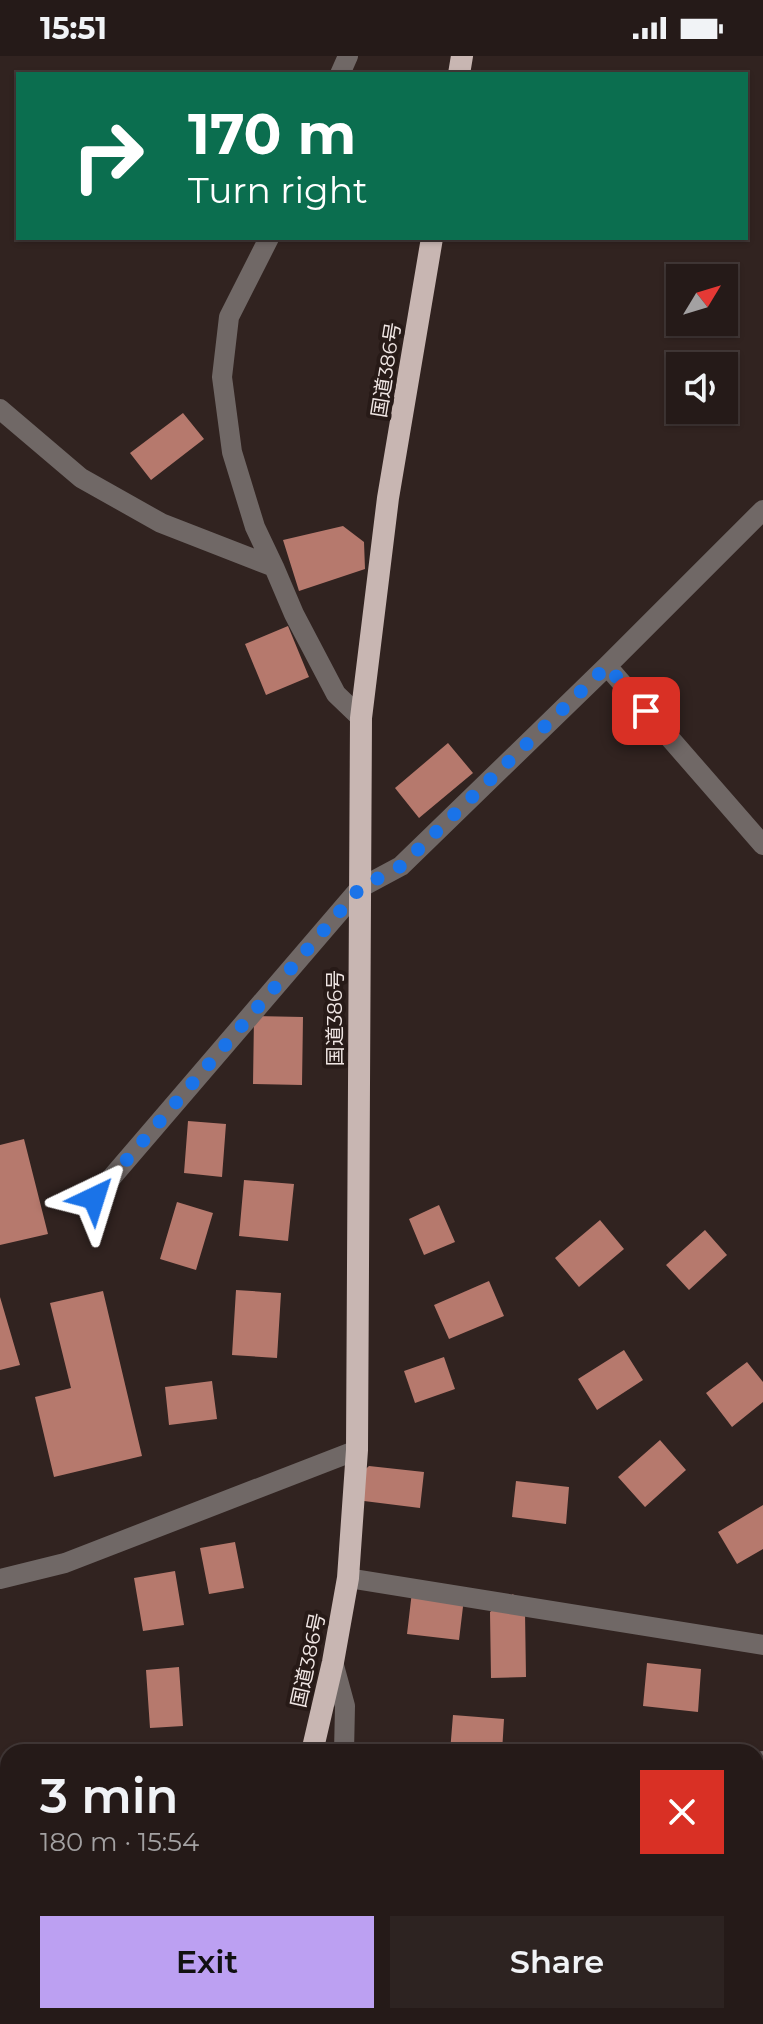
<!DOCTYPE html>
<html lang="en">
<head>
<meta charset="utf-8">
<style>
	:root { --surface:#251a18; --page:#2d2321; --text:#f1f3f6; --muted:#a3a1a2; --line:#423837; --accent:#bca0f2 }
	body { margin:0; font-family:Montserrat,"Noto Sans JP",sans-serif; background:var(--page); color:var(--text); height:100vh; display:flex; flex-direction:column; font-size:30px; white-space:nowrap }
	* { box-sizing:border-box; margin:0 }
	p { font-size:26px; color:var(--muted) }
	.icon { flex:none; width:44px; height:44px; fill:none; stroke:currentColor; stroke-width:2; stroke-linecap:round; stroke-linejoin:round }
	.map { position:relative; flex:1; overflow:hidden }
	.panel { position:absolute; left:0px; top:1688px; width:764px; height:280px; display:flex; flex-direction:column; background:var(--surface); border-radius:24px 24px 0 0; box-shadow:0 2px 6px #0004,0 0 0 2px var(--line) }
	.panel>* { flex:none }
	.hud { position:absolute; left:16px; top:16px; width:732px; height:168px; border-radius:0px; box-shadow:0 2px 6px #0004,0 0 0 2px var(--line); background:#0b6e4f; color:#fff; overflow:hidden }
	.needle { width:52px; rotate:52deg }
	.buttons { position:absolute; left:666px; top:208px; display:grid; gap:16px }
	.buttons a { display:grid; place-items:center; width:72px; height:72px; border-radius:0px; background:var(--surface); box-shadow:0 2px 6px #0004,0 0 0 2px var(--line); font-size:40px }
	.pin { position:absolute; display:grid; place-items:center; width:68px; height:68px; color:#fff; margin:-34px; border-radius:16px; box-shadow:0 4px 12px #0006 }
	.me { position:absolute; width:88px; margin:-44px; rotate:41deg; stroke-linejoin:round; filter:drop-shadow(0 0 6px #0008) }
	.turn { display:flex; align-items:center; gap:28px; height:168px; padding:0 40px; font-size:36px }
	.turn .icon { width:104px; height:104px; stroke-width:2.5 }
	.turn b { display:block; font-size:56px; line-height:68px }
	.round { display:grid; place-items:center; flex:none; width:84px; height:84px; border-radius:0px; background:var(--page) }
	.overview { display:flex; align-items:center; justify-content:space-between; height:136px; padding:0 40px }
	h1 { font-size:48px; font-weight:600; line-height:60px }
	.primary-button { display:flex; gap:16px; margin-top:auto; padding:16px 40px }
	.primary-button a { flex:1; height:92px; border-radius:0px; background:var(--accent); color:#111; font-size:32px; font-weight:600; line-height:92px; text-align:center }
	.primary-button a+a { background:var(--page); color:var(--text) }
	.status { display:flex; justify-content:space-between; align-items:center; height:56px; padding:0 40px; background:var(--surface); direction:ltr }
	.status svg { height:22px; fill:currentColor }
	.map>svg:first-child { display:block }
	.building { fill:#b6796d }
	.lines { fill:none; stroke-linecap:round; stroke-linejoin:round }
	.minor { stroke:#706866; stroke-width:20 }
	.trunk { stroke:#c8b6b2; stroke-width:22 }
	.route { stroke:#1a73e8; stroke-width:14; stroke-dasharray:0 25.2 }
	.labels { text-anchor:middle; stroke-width:8; stroke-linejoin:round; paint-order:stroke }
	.street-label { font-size:20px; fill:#f0e6e4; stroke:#271a17 }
</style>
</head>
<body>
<div class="status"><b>15:51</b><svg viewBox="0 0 49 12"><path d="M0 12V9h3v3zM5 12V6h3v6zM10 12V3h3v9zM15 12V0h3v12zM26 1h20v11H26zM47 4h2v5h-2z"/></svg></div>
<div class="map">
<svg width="763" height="1968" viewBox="0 0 763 1968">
	<rect width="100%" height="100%" fill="#312320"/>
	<path class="building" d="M183 357 204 383 151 424 130 397Z
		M343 470 364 486 365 513 299 535 283 484Z
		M288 570 309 621 266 639 245 588Z
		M448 687 473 717 419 762 395 732Z
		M254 960 303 961 302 1029 253 1028Z
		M188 1065 226 1068 222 1121 184 1117Z
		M24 1083 48 1178 0 1189V1089Z
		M244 1124 294 1128 288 1185 239 1180Z
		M177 1146 213 1157 196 1214 160 1203Z
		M439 1149 455 1186 424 1199 409 1163Z
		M600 1164 624 1193 579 1231 555 1202Z
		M705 1174 727 1199 689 1234 666 1209Z
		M489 1225 504 1260 449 1283 434 1249Z
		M236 1234 281 1237 277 1302 232 1299Z
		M103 1235 142 1400 54 1421 35 1341 71 1332 50 1247Z
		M0 1241 20 1309 0 1314Z
		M624 1294 643 1324 597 1354 578 1323Z
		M444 1301 455 1333 415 1347 404 1315Z
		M747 1306 763 1326V1346L732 1371 706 1337Z
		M212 1325 217 1363 169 1369 165 1331Z
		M660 1384 686 1414 645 1451 618 1421Z
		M369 1410 424 1416 420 1452 364 1445 351 1426Z
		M516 1425 569 1431 566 1468 512 1461Z
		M763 1449V1493L737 1508 718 1476Z
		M235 1486 244 1532 209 1538 200 1492Z
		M175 1515 184 1569 143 1575 134 1522Z
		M413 1527 465 1534 459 1584 407 1578Z
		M513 1538 525 1556 526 1621 491 1622 490 1556Z
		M647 1607 701 1613 698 1656 643 1650Z
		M179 1611 183 1670 150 1672 146 1614Z
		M453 1659 504 1663 502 1696H450Z
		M630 1960H667L666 1968H630Z"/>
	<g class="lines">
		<path class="minor" d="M340 18 348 0
			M269 182 229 261 222 321 232 396 255 471 274 511
			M0 353 81 422 161 467 274 511 294 558 336 638 361 662
			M607 610 763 789
			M94 1142 360 832 401 810 607 610 763 454
			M348 1522 763 1589
			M0 1523 65 1507 357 1394
			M333 1606 345 1650 344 1696
			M756 1717 763 1705
			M756 1839 763 1857
			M756 1909 763 1895
			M327 1968 328 1960
			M727 1968 731 1960"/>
		<path class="trunk" d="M459 18 462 0
			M312 1696 333 1606 348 1522 357 1394 361 662 388 442 432 182
			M248 1968 250 1960"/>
	</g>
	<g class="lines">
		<path class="route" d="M94 1142 360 832 401 810 607 610 646 655"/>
	</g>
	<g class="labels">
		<g class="street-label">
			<text transform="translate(386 314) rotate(-81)" y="7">国道386号</text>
			<text transform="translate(335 962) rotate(-90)" y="7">国道386号</text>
			<text transform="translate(308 1604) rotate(-78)" y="7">国道386号</text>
		</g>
	</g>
</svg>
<div class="buttons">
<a><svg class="needle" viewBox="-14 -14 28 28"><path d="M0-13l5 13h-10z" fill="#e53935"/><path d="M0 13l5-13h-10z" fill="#a3a1a2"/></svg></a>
<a><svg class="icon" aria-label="sound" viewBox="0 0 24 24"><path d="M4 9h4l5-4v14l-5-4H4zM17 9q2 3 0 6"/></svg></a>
</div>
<div class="pin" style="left:646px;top:655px;background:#d93025"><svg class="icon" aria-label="arrive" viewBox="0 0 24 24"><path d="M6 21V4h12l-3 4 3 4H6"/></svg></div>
<svg class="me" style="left:94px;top:1142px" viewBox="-20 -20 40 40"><path d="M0-17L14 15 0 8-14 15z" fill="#1a73e8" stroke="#fff" stroke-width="4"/></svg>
<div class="hud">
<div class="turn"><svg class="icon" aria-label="right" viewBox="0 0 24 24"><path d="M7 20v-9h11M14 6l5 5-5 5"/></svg><div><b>170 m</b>Turn right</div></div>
</div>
<section class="panel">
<div class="overview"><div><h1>3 min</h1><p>180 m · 15:54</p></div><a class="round" style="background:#d93025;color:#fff"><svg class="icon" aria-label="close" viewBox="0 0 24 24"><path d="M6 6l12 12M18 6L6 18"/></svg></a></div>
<div class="primary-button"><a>Exit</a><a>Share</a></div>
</section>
</div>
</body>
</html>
